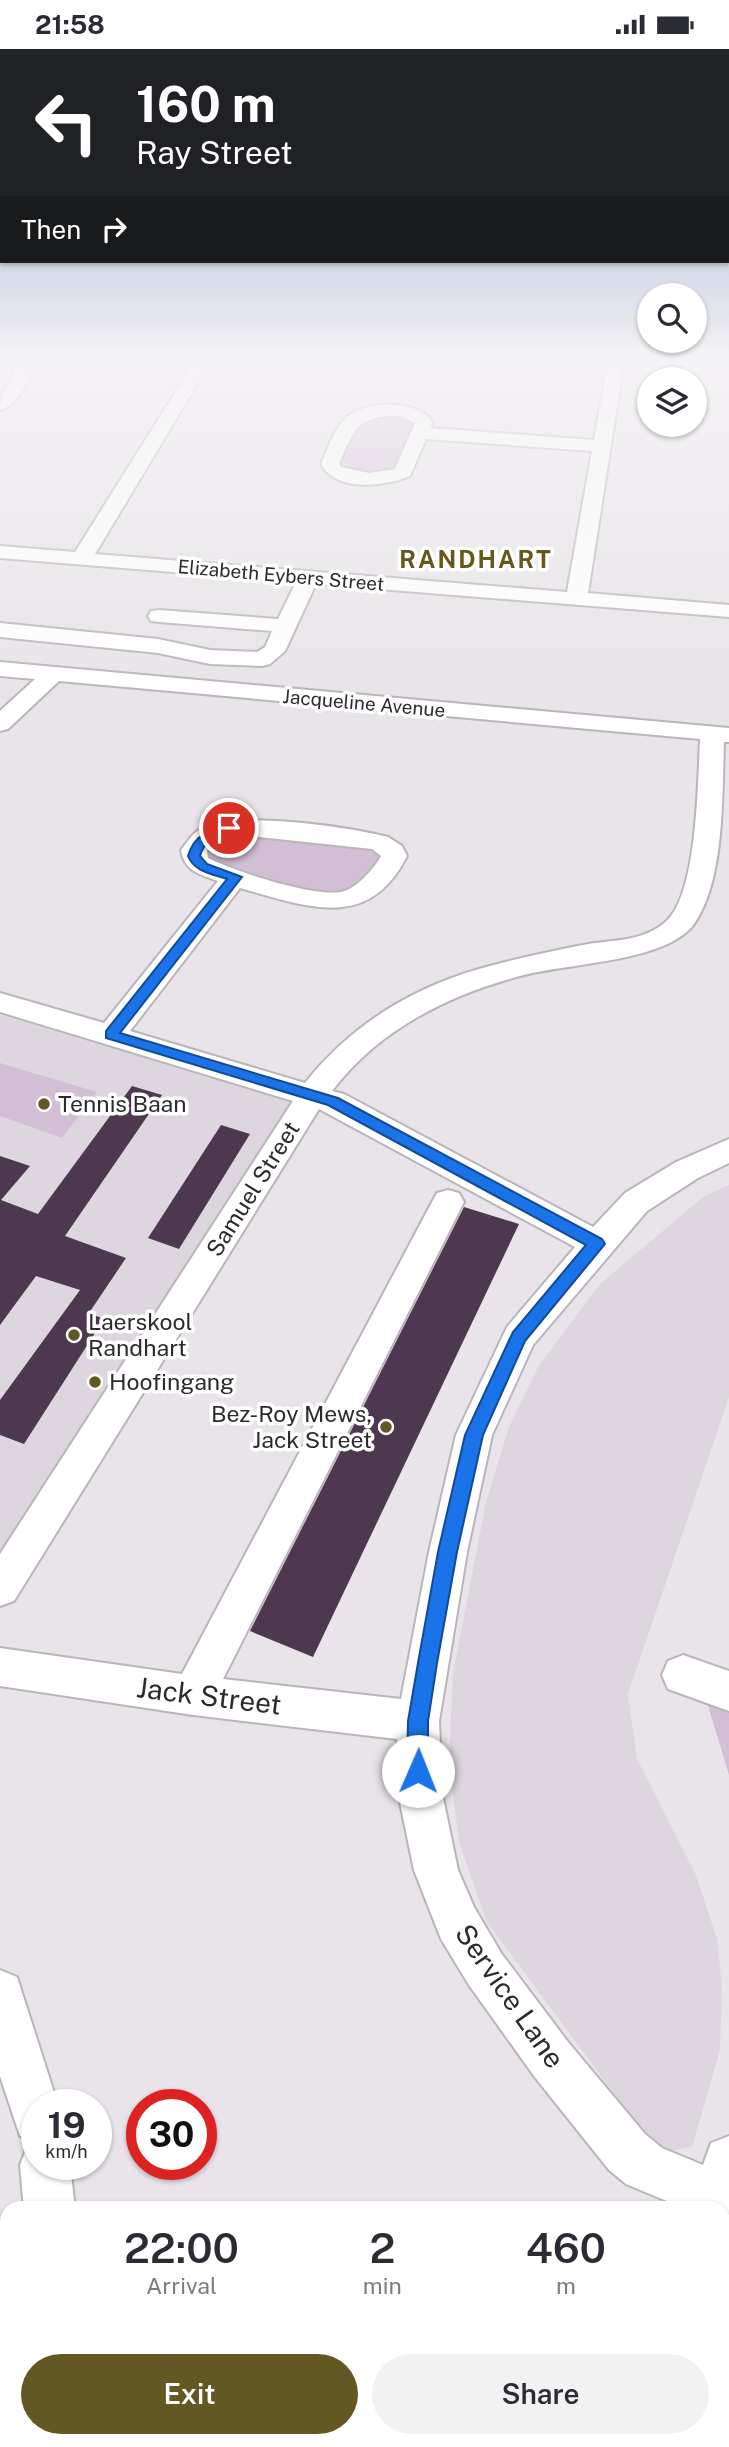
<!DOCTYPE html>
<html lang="en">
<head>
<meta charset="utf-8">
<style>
	:root { --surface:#fff; --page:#f2f2f3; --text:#2b2b33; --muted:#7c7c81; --accent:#635824 }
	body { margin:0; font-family:"Public Sans",sans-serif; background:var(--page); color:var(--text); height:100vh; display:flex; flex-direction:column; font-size:26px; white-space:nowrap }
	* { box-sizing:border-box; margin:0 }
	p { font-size:23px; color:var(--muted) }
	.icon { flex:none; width:38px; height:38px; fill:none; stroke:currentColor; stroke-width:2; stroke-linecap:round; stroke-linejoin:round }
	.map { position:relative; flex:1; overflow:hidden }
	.panel { position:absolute; left:0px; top:2152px; width:730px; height:247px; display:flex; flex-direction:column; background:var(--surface); border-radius:21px 21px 0 0; box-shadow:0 2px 5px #0004 }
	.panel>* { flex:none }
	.guide { position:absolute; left:0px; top:0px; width:730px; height:214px; box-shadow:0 2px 5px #0004; background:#202124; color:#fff; overflow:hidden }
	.fabs { position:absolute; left:637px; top:234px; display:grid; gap:14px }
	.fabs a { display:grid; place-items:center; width:70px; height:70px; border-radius:50%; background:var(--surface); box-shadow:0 2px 5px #0004; font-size:35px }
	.speed { position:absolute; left:21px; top:2040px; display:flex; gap:14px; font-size:35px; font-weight:700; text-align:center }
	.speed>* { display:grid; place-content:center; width:91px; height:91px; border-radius:50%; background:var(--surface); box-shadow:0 2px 5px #0004; line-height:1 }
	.speed small { font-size:18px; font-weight:400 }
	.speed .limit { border:10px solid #d22; background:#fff; color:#111 }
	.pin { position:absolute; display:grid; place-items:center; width:60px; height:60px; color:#fff; margin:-30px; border:4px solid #fff; border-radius:50%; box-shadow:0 2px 7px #0007 }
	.me { position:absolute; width:77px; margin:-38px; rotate:1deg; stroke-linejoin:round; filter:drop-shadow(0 0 5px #0008) }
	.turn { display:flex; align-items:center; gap:24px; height:147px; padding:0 21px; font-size:32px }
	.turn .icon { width:91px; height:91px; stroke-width:2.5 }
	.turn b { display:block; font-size:49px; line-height:60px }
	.then { display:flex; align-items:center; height:66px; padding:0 21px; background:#0003; gap:14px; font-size:26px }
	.eta { display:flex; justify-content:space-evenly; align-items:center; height:119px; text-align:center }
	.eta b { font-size:42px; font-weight:600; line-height:49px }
	.button { display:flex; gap:14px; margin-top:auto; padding:14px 21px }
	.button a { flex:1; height:80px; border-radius:42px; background:var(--accent); color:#fff; font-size:28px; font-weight:600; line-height:80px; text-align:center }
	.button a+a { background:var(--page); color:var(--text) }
	.status { display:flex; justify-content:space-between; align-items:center; height:49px; padding:0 35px; background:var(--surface); direction:ltr }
	.status svg { height:19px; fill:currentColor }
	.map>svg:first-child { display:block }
	.built { fill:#ded6df }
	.green { fill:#d2bed5 }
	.building { fill:#4d3850 }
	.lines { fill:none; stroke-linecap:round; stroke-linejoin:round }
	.minor-casing { stroke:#b9b5b9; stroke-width:4 }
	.minor { fill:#fff; fill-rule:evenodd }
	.route { fill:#1a73e8; stroke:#114b97; stroke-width:2 }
	.poi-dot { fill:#635824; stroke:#fff; stroke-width:2.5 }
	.labels { text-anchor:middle; stroke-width:7; stroke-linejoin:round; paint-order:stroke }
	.far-street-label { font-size:19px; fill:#2b2a2c; stroke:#fff }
	.poi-label { font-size:23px; fill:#2b2a2c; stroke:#fff; text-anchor:start }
	.street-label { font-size:23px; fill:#2b2a2c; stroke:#fff }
	.far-district-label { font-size:24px; font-weight:bold; letter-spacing:2px; fill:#64581b; stroke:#fff }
	.near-street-label { font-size:28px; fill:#2b2a2c; stroke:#fff }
</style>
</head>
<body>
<div class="status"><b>21:58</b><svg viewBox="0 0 49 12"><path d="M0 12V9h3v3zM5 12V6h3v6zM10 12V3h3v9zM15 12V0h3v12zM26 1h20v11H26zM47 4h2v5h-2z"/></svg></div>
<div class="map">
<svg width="729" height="2398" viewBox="0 0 729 2398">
	<rect width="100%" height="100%" fill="#e8e4e9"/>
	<path class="built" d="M0 966 294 1052 0 1519Z
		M729 1136V1348L628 1645 637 1710 696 1826 717 1890 722 1939 720 2001 692 2098 662 2103 618 2050 487 1873 459 1793 449 1713 453 1624 486 1453 509 1378 538 1318 599 1236 703 1148Z"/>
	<path class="green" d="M379 366 408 367 417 376 398 421 360 425 337 419 351 379Z
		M237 785 353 795 384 805C372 823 363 838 341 845 326 849 227 820 208 812L207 800 216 790Z
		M0 1014 97 1043 62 1089 0 1067Z
		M706 1650 729 1653V1726Z"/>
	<path class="building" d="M132 1037 162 1046 65 1187 126 1209 89 1264 104 1270 24 1395 0 1386V1351L80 1241 36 1227 0 1276V1107L30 1117 1 1151 38 1165Z
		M221 1076 250 1085 179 1200 148 1189Z
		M464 1158 519 1175 313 1608 250 1582Z"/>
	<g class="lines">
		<defs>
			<path id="minor" d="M0 312H77L69 317 32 319C29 334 15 358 0 361 0 341 10 338 15 320L0 321Z
				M195 312H211L95 505 567 543 592 402 426 390 410 427C384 438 336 443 321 415 328 399 334 379 347 368 368 350 417 351 433 373L430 379 594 391 608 312H624L588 544 729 556V568L316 535 285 602 270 615 262 617 210 615 158 604 0 588V574L158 590 210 601 257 603 265 598 272 582 159 573 151 572 148 567 151 562 159 561 278 570 296 533 0 509V497L75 503ZM400 367 415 374 395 420 369 424 341 418 339 415C354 379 358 367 400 367Z
				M0 613 729 679V693H724C722 745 725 831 694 875 666 913 570 914 524 926 450 945 379 980 332 1042L344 1045 593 1178 625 1144 676 1113 729 1090V1114L698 1129 647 1162 533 1296 492 1386 467 1503 439 1672 442 1744 458 1821 474 1858 501 1904 568 1993 645 2085 662 2099 703 2116 711 2094 729 2087V2181L723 2184V2160H686L626 2135 609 2121 534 2027 469 1936 441 1890 414 1821 398 1744 397 1690 193 1666 0 1637V1599L182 1625 432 1153 437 1144 448 1141 459 1144 464 1153 223 1630 401 1650 429 1503 456 1386 507 1278 575 1198 319 1060 14 1552 0 1557V1505L293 1052 0 963V944L104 974 218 832C199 825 184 822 181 801 188 792 193 783 204 778 239 762 349 778 388 788L402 797 407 807C368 884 306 857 240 839L130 982 305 1034C350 977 410 940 479 920 515 910 551 902 588 895 606 892 628 892 645 885 654 882 665 875 671 867 697 834 698 733 700 690L59 632 8 680 0 682V662L35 630 0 627ZM241 786 372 800 381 807C374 820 356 840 341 843 313 848 234 822 208 809L207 801C217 791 227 787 241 786Z
				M683 1606 729 1622V1662L668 1640 662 1626 668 1612Z
				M0 1921 17 1928 58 2056H37V2116H70L75 2160H24L20 2116 27 2098 36 2094 20 2087 0 2027Z
				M7 2340V2392H24L21 2398H0V2342Z
				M638 2392H694L692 2398H636Z"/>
		</defs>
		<use href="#minor" class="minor-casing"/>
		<use href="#minor" class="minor"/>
	</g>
	<linearGradient id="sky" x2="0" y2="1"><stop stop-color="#89a0ca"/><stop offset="0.48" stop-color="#f5f3f5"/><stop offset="1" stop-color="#f5f3f5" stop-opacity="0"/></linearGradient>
	<rect width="729" height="647" fill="url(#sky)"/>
	<path class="route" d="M229 775 235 779 233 781C217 787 205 789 200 807L207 815 242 828 120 984 338 1049 602 1190 605 1195 525 1292 483 1386 457 1503 437 1614 428 1672V1722L425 1730 418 1733 410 1730 407 1722 408 1672 418 1614 438 1503 465 1386 513 1283 586 1196 328 1056 106 989V982L227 830C213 825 194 823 188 807 194 786 209 781 229 775Z"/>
	<g class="poi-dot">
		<circle cx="44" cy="1055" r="7"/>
		<circle cx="74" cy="1286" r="7"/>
		<circle cx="95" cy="1333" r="7"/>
		<circle cx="386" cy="1378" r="7"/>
	</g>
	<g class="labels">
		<g class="far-street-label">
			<text transform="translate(281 526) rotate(5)" y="7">Elizabeth Eybers Street</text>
			<text transform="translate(364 654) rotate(5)" y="7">Jacqueline Avenue</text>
		</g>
		<g class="poi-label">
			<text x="58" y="1063">Tennis Baan</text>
			<text x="88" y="1281">Laerskool<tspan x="88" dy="26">Randhart</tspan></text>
			<text x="109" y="1341">Hoofingang</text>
			<text x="372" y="1373" text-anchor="end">Bez-Roy Mews,<tspan x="372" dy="26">Jack Street</tspan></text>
		</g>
		<g class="street-label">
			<text transform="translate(253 1140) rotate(-58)" y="8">Samuel Street</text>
		</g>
		<g class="far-district-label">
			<text x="476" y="519">RANDHART</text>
		</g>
		<g class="near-street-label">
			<text transform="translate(209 1647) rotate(7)" y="10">Jack Street</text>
			<text transform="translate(510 1947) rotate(55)" y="10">Service Lane</text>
		</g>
	</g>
</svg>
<div class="fabs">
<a><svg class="icon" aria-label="search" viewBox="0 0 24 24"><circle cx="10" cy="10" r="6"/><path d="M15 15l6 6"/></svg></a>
<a><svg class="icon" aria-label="layers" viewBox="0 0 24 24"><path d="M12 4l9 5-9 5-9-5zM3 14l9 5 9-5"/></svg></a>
</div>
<div class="speed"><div>19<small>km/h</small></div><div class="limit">30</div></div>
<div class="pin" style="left:229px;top:779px;background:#d93025"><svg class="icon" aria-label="arrive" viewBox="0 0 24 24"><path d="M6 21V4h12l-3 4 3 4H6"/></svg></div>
<svg class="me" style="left:418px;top:1722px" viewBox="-20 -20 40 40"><circle r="19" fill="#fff"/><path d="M0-13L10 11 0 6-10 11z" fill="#1a73e8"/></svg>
<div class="guide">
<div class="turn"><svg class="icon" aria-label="left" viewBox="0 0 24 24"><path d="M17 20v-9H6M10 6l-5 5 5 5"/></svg><div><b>160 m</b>Ray Street</div></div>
<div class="then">Then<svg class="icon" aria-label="right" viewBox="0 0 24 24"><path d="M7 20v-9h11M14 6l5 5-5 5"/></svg></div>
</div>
<section class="panel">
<div class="eta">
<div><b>22:00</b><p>Arrival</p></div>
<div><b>2</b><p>min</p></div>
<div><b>460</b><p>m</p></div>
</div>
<div class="button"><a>Exit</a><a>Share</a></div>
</section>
</div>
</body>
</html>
